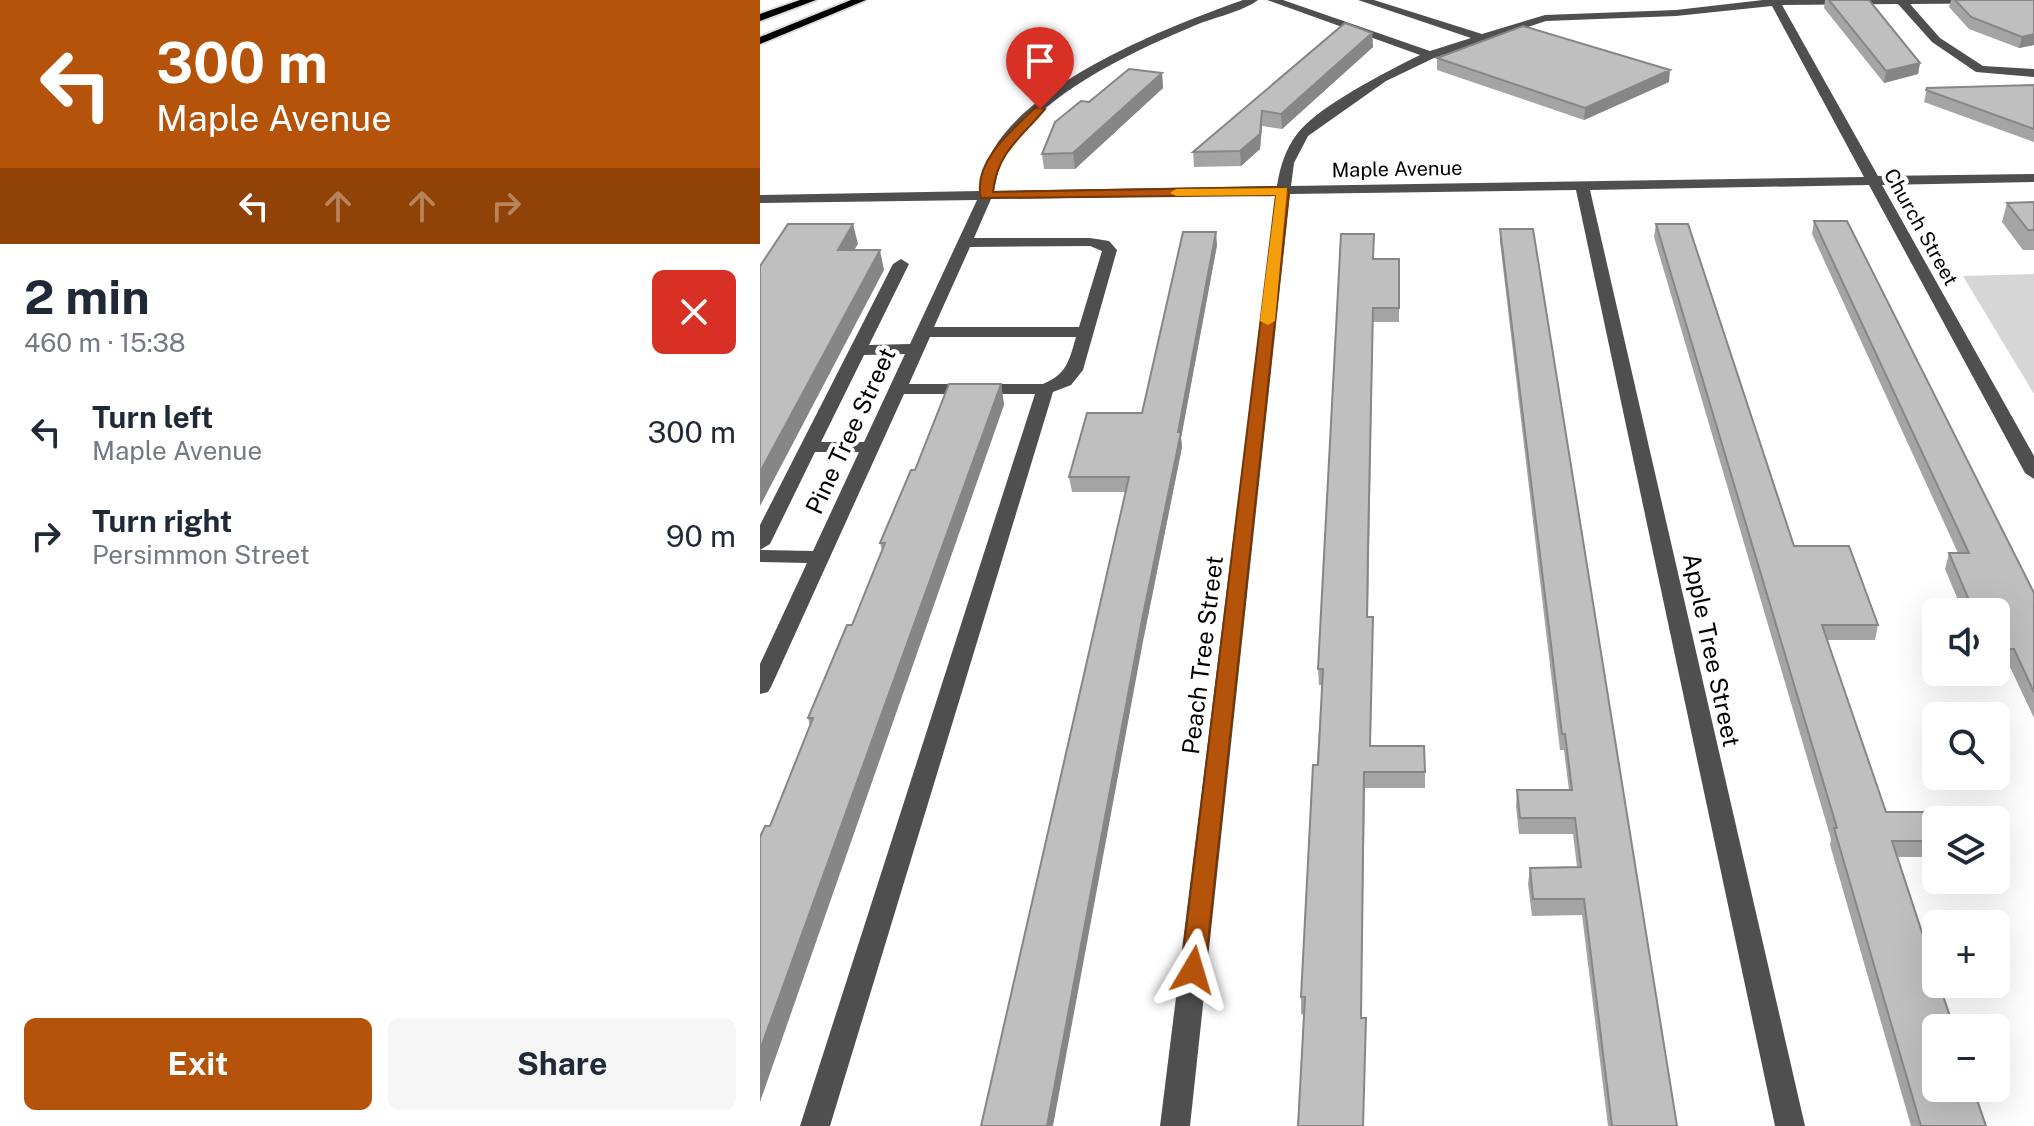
<!DOCTYPE html>
<html lang="en">
<head>
<meta charset="utf-8">
<style>
	:root { --surface:#fff; --page:#f6f6f7; --text:#1f2937; --muted:#747a83; --accent:#b45309 }
	body { margin:0; font-family:"Public Sans",sans-serif; background:var(--page); color:var(--text); height:100vh; display:flex; flex-direction:column; font-size:30px; white-space:nowrap }
	* { box-sizing:border-box; margin:0 }
	p { font-size:26px; color:var(--muted) }
	.icon { flex:none; width:44px; height:44px; fill:none; stroke:currentColor; stroke-width:2; stroke-linecap:round; stroke-linejoin:round }
	.map { position:relative; flex:1; overflow:hidden }
	.sheet { display:flex; flex-direction:column; background:var(--surface); width:760px }
	.sheet>* { flex:none }
	.guide { background:#b45309; color:#fff; overflow:hidden }
	.fabs { position:absolute; left:1162px; top:598px; display:grid; gap:16px }
	.fabs a { display:grid; place-items:center; width:88px; height:88px; border-radius:12px; background:var(--surface); box-shadow:0 8px 32px #0002; font-size:40px }
	.pin { position:absolute; display:grid; place-items:center; width:68px; height:68px; color:#fff; margin:-82px -34px; border-radius:50% 50% 50% 0; rotate:-45deg; box-shadow:0 0 8px #0007 }
	.pin .icon { rotate:45deg }
	.me { position:absolute; width:88px; margin:-44px; rotate:7deg; stroke-linejoin:round; filter:drop-shadow(0 0 6px #0008) }
	.turn { display:flex; align-items:center; gap:28px; height:168px; padding:0 24px; font-size:36px }
	.turn .icon { width:104px; height:104px; stroke-width:2.5 }
	.turn b { display:block; font-size:56px; line-height:68px }
	.lanes { display:flex; align-items:center; height:76px; padding:0 24px; background:#0003; justify-content:center; gap:40px; direction:ltr }
	.lanes .off { opacity:.35 }
	.round { display:grid; place-items:center; flex:none; width:84px; height:84px; border-radius:12px; background:var(--page) }
	.summary { display:flex; align-items:center; justify-content:space-between; height:136px; padding:0 24px }
	h1 { font-size:48px; font-weight:700; line-height:60px }
	.cta { display:flex; gap:16px; margin-top:auto; padding:16px 24px }
	.cta a { flex:1; height:92px; border-radius:12px; background:var(--accent); color:#fff; font-size:32px; font-weight:700; line-height:92px; text-align:center }
	.cta a+a { background:var(--page); color:var(--text) }
	ul { padding:0; list-style:none }
	li { display:flex; align-items:center; gap:24px; height:104px; padding:0 24px }
	li div { flex:1 }
	li b { display:block; font-size:30px }
	li em { font-style:normal }
	main { display:flex; flex:1; min-height:0 }
	.map>svg:first-child { display:block }
	.green { fill:#d6d6d6 }
	.lines { fill:none; stroke-linecap:round; stroke-linejoin:round }
	.major-casing { stroke:#dbdbdb; stroke-width:4 }
	.minor { fill:#4f4f4f; fill-rule:evenodd }
	.major { fill:#000; fill-rule:evenodd }
	.wall { fill:#a4a4a4 }
	.shaded-wall { fill:#868686 }
	.building { fill:#bfbfbf; stroke:#868686; stroke-width:2 }
	.route { fill:#b45309; stroke:#753606; stroke-width:2 }
	.slow { fill:#f59e0b }
	.labels { text-anchor:middle; stroke-width:8; stroke-linejoin:round; paint-order:stroke }
	.far-street-label { font-size:20px; fill:#000; stroke:#fff }
	.street-label { font-size:24px; fill:#000; stroke:#fff }
</style>
</head>
<body>
<main>
<section class="sheet">
<div class="guide">
<div class="turn"><svg class="icon" aria-label="left" viewBox="0 0 24 24"><path d="M17 20v-9H6M10 6l-5 5 5 5"/></svg><div><b>300 m</b>Maple Avenue</div></div>
<div class="lanes"><svg class="icon" aria-label="left" viewBox="0 0 24 24"><path d="M17 20v-9H6M10 6l-5 5 5 5"/></svg><svg class="icon off" aria-label="ahead" viewBox="0 0 24 24"><path d="M12 20V5M6 11l6-6 6 6"/></svg><svg class="icon off" aria-label="ahead" viewBox="0 0 24 24"><path d="M12 20V5M6 11l6-6 6 6"/></svg><svg class="icon off" aria-label="right" viewBox="0 0 24 24"><path d="M7 20v-9h11M14 6l5 5-5 5"/></svg></div>
</div>
<div class="summary"><div><h1>2 min</h1><p>460 m · 15:38</p></div><a class="round" style="background:#d93025;color:#fff"><svg class="icon" aria-label="close" viewBox="0 0 24 24"><path d="M6 6l12 12M18 6L6 18"/></svg></a></div>
<ul>
<li><svg class="icon" aria-label="left" viewBox="0 0 24 24"><path d="M17 20v-9H6M10 6l-5 5 5 5"/></svg><div><b>Turn left</b><p>Maple Avenue</p></div><em>300 m</em></li>
<li><svg class="icon" aria-label="right" viewBox="0 0 24 24"><path d="M7 20v-9h11M14 6l5 5-5 5"/></svg><div><b>Turn right</b><p>Persimmon Street</p></div><em>90 m</em></li>
</ul>
<div class="cta"><a>Exit</a><a>Share</a></div>
</section>
<div class="map">
<svg width="1274" height="1126" viewBox="0 0 1274 1126">
	<rect width="100%" height="100%" fill="#fff"/>
	<path class="green" d="M1274 274V394L1203 276Z"/>
	<g class="lines">
		<defs>
			<path id="major" d="M40 0H56L0 21V14Z
				M91 0H106L0 44V37Z"/>
		</defs>
		<use href="#major" class="major-casing"/>
		<path class="minor" d="M483 0H498C482 12 455 17 436 25 373 51 285 92 247 150 239 162 237 177 234 191L517 186C520 167 525 150 537 134 558 106 628 71 660 55L507 0H523L670 51 711 38 598 0H614L722 34 785 15 916 10 1003 0H1274V3L1150 4 1180 38 1223 66 1274 69V77L1216 72 1172 42 1138 4 1022 5 1118 176 1274 174V182L1122 185 1274 456V479L1265 473 1109 185 830 190 1045 1126H1015L816 190 530 194 430 1126H400L516 195 231 199 214 238H330L349 241 357 250 323 370 311 385 293 392 70 1126H40L275 394H144L11 687 8 692 0 694V664L47 563 0 562V550L53 551 99 452H55L10 544 0 550V525L133 264 141 259 149 264 109 345 150 344 217 200 0 203V195L220 191C224 177 226 163 233 150 275 79 407 27 483 0ZM1012 6 1104 177 531 186 534 163 548 136 626 81 674 58 786 21 916 16ZM330 246 342 251 319 327H174L210 247ZM170 337H316C309 361 307 374 283 384H149ZM145 354 104 442H61L104 355Z"/>
		<use href="#major" class="major"/>
	</g>
	<path class="wall" d="M1065 0H1109L1160 63 1158 74 1124 83 1064 8Z
		M1191 0H1274V45L1259 48 1209 29 1189 7Z
		M612 33 613 47 522 129 502 126 500 149 481 166 434 167 433 152Z
		M677 58 909 82 824 120 677 70Z
		M402 73 403 88 315 169H284L282 154 329 102Z
		M1274 85V142L1164 102 1167 88Z
		M1274 202V250H1263L1242 222 1247 203Z
		M1054 221 1274 593V718L1249 665H1236V612H1203L1185 569 1189 553H1198L1052 234Z
		M896 224 1034 546 1118 625 1115 640H1067L1126 812 1176 820V857H1137L1226 1126H1151L1070 845 1071 839 894 237Z
		M740 229 917 1126H848L822 915 772 916 768 884 770 868 817 867 813 834H759L756 806 757 790H809L804 750H800L740 242Z
		M457 245 421 438 422 447 384 636 366 492H312L309 477 382 413Z
		M614 259H639V322H613L608 617 611 746 665 772V788H605L601 1018 606 1035 541 1014V997L562 685H559L558 669Z
		M241 384 244 405 10 826 50 726 48 718 92 625 122 551 120 543 155 470Z"/>
	<path class="shaded-wall" d="M612 33 613 47 522 129 521 114Z
		M1274 34V45L1259 48 1262 37Z
		M1160 63 1158 74 1124 83 1126 71Z
		M910 70 909 82 824 120 825 108Z
		M402 73 403 88 315 169 313 153Z
		M502 111V126L500 149 481 166 480 151Z
		M93 224 98 244 82 270 78 250Z
		M456 232 457 245 421 438 422 447 384 636 293 1126H287Z
		M120 250 124 270 0 506V472Z
		M241 384 244 405 0 1102V1050Z"/>
	<path class="building" d="M1069 0H1109L1160 63 1126 71Z
		M1195 0H1274V34L1262 37 1211 17Z
		M585 23 612 33 521 114 502 111 500 134 480 151 433 152Z
		M763 26 910 70 825 108 677 58Z
		M369 69 402 73 313 153 282 154 295 122 321 101 329 102Z
		M1274 85V129L1166 90 1167 88Z
		M1274 202V230H1268L1247 203Z
		M1054 221H1087L1274 593V692L1254 649H1236V612H1214L1189 553H1209Z
		M28 224H93L78 250H120L0 472V266Z
		M896 224H928L1034 546H1089L1118 625H1062L1126 812H1205L1208 820H1176V841H1132L1176 975V984H1179L1194 1028H1176V1088H1213L1226 1126H1161L1074 828H1077Z
		M740 229H773L917 1126H852L824 899H773L770 868 821 867 815 818H760L757 790H812L805 734H802Z
		M423 232H456L418 432H421L382 620 287 1126H221L369 477H309L327 413H382Z
		M581 234H614L613 259H639V308H613L608 548 607 617H613L610 746H664L665 772H604L601 1018H606L603 1126H538L545 997H541L553 765H558L563 669H558Z
		M189 384H241L0 1050V837L5 826H10L53 718H48L87 625H92L125 543H120L151 470H155Z"/>
	<path class="route" d="M276 107 285 109C262 137 237 152 233 192L523 187 529 191 445 970 441 977 433 980 424 977 421 970 516 195 221 198C212 162 253 129 276 107Z"/>
	<path class="slow" d="M527 188 515 321 508 325 500 321 516 195 416 196 410 193 416 189Z"/>
	<g class="labels">
		<g class="far-street-label">
			<text transform="translate(637 169) rotate(-1)" y="7">Maple Avenue</text>
			<text transform="translate(1161 227) rotate(61)" y="7">Church Street</text>
		</g>
		<g class="street-label">
			<text transform="translate(91 431) rotate(-65)" y="8">Pine Tree Street</text>
			<text transform="translate(951 650) rotate(78)" y="8">Apple Tree Street</text>
			<text transform="translate(443 655) rotate(-83)" y="8">Peach Tree Street</text>
		</g>
	</g>
</svg>
<div class="fabs">
<a><svg class="icon" aria-label="sound" viewBox="0 0 24 24"><path d="M4 9h4l5-4v14l-5-4H4zM17 9q2 3 0 6"/></svg></a>
<a><svg class="icon" aria-label="search" viewBox="0 0 24 24"><circle cx="10" cy="10" r="6"/><path d="M15 15l6 6"/></svg></a>
<a><svg class="icon" aria-label="layers" viewBox="0 0 24 24"><path d="M12 4l9 5-9 5-9-5zM3 14l9 5 9-5"/></svg></a>
<a>+</a>
<a>−</a>
</div>
<div class="pin" style="left:280px;top:109px;background:#d93025"><svg class="icon" aria-label="arrive" viewBox="0 0 24 24"><path d="M6 21V4h12l-3 4 3 4H6"/></svg></div>
<svg class="me" style="left:433px;top:970px" viewBox="-20 -20 40 40"><path d="M0-17L14 15 0 8-14 15z" fill="#b45309" stroke="#fff" stroke-width="4"/></svg>
</div>
</main>
</body>
</html>
